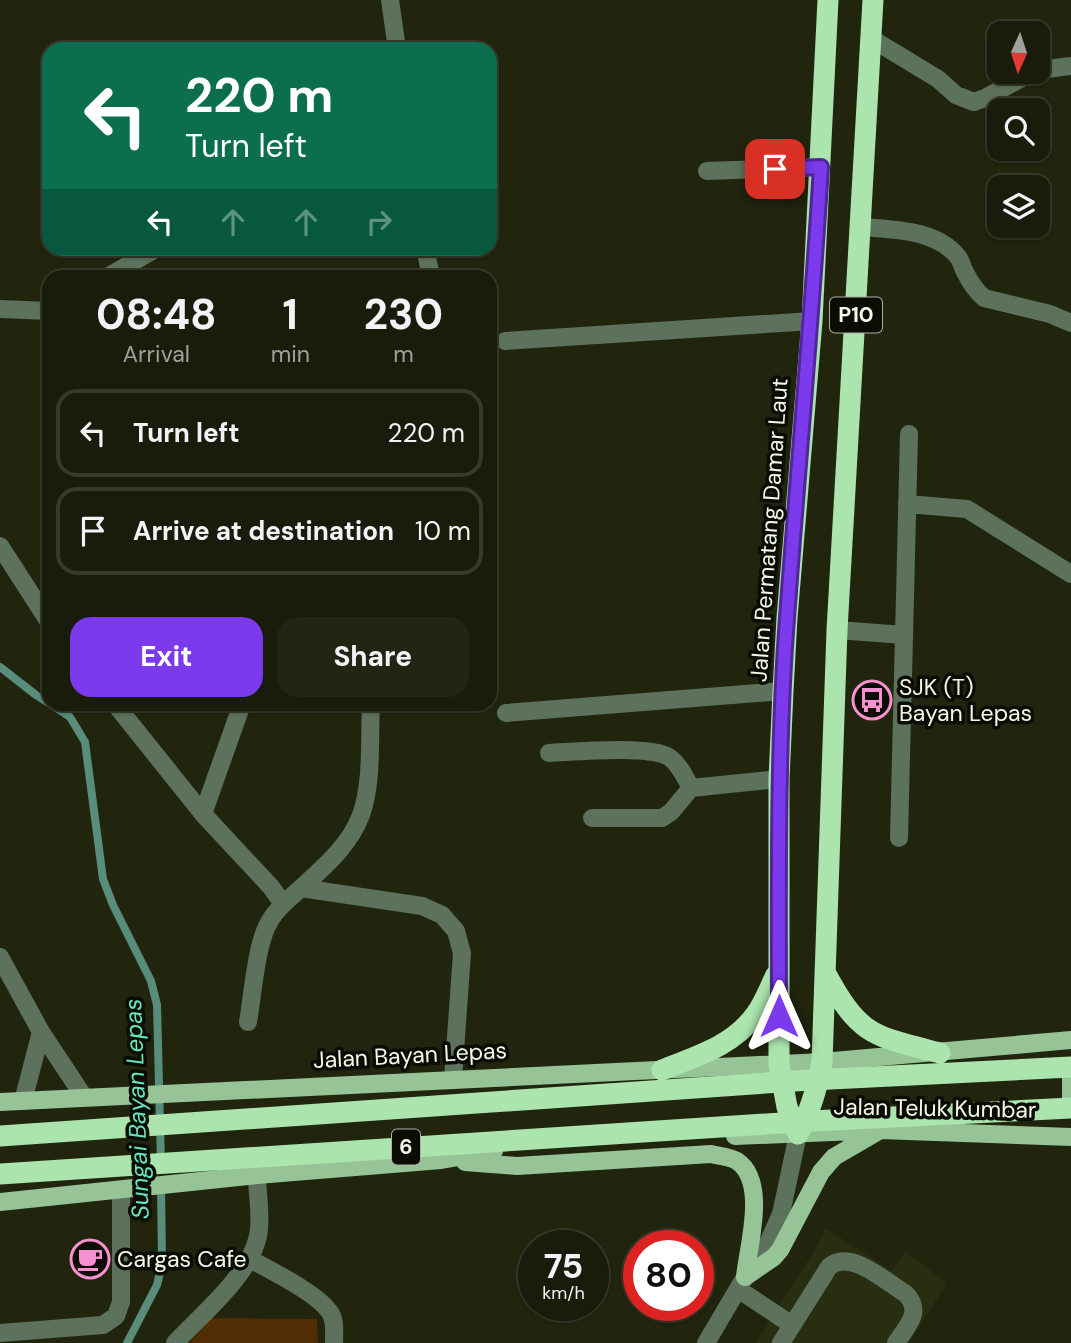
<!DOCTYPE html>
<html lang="en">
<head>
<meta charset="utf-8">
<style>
	:root { --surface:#191c0a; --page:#222513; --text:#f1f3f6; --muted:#9fa19c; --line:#373a2b; --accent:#7c3aed }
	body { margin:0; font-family:"DM Sans",sans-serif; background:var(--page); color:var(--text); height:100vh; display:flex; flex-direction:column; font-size:26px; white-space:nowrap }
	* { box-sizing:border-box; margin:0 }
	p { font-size:23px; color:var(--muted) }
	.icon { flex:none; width:38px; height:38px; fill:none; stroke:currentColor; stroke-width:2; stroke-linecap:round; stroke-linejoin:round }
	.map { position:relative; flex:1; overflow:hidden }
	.side { position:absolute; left:42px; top:270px; width:455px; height:441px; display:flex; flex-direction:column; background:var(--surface); border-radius:21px; box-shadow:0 2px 5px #0004,0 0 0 2px var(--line) }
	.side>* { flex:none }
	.guide { position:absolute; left:42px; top:42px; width:455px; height:214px; border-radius:21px; box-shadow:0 2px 5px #0004,0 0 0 2px var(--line); background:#0b6e4f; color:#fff; overflow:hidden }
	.needle { width:46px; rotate:183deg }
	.fabs { position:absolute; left:987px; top:21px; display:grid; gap:14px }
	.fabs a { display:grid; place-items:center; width:63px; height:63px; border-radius:14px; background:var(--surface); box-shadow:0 2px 5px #0004,0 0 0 2px var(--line); font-size:35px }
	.speed { position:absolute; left:518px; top:1230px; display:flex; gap:14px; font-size:35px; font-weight:700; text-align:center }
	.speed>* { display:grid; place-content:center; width:91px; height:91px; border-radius:50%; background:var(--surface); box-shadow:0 2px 5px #0004,0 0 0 2px var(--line); line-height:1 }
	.speed small { font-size:18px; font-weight:400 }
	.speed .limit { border:10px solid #d22; background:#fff; color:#111 }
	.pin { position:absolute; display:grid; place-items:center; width:60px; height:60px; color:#fff; margin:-30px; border-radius:14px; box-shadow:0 4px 10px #0006 }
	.me { position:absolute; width:77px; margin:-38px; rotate:0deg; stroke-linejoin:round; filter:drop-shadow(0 0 5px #0008) }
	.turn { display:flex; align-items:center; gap:24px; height:147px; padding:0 28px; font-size:32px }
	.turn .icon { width:91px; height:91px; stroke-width:2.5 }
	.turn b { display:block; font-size:49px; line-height:60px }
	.lanes { display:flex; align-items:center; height:66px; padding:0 28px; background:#0003; justify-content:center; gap:35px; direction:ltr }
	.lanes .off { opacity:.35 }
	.eta { display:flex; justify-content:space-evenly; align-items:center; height:119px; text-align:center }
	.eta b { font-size:42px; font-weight:700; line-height:49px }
	.action { display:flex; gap:14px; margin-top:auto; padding:14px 28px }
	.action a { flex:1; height:80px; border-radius:21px; background:var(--accent); color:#fff; font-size:28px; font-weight:700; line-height:80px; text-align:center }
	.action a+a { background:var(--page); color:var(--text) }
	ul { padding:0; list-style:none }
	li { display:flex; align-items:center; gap:21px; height:88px; margin:0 14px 10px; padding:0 14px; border:4px solid var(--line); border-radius:21px }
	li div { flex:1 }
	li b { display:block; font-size:26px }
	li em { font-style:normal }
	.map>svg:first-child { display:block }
	.built { fill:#292e10 }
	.green { fill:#502d03 }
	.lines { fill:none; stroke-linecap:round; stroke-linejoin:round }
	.stream { stroke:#588c7b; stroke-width:8 }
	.minor { stroke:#5c725d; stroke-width:18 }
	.major { stroke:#96c497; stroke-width:18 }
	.highway { stroke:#ace4ad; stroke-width:21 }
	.highway-bridge { stroke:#ace4ad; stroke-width:21 }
	.route-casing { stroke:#51269a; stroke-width:18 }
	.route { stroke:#7c3aed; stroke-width:12 }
	.labels { text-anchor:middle; stroke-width:7; stroke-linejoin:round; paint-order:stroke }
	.shield { fill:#0b0d04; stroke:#adb1a4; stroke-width:2 }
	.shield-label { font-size:21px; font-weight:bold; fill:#f3f7e8 }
	.street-label { font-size:23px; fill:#f3f7e8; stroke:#0b0d04 }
	.poi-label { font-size:23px; fill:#f3f7e8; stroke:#0b0d04; text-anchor:start }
	.water-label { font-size:24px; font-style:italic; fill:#65e4c1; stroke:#0b0d04 }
</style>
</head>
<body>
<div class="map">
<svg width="1071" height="1343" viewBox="0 0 1071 1343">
	<rect width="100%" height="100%" fill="#21250e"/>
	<path class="built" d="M825 1228 892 1271 905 1251 947 1283 909 1343H755L817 1246Z"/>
	<path class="green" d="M211 1318 317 1319 318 1343H189Z"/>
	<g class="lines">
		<path class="stream" d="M0 667 36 695 70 717 85 742 103 879 113 905 151 981 157 1005 161 1164
			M127 1343 157 1285 162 1264 161 1184"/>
		<path class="minor" d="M390 0 397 49
			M872 39 938 79 956 95 974 102 985 98 1033 72
			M1038 70 1071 66
			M707 171 821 167
			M861 227C893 230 936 229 958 257 962 262 962 267 965 272 970 282 976 291 984 298L1050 314 1071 323
			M425 248 431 276
			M109 276 157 248
			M0 309 49 311
			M505 341 812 321
			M907 504 967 509 1071 574
			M0 546 49 622
			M837 630 904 635
			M115 704 203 814 271 887 283 904
			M506 713 783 691
			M549 753C575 752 648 745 669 757 679 764 685 777 691 788
			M203 814 242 704
			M592 818H662L671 812 691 788 779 779
			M899 838 909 434
			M301 888 422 906 442 915 456 931 462 953 453 1079
			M0 957 41 1032 84 1097
			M248 1022C253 994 256 941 271 919 278 907 290 898 301 888 324 867 350 845 361 815 373 781 369 739 371 704
			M23 1101 41 1032
			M250 1259C271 1271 315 1292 329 1311 336 1319 334 1332 334 1343
			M738 1289 792 1325
			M0 1333 103 1325 116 1316 121 1302V1190
			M175 1343C202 1314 250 1275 258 1236 262 1218 257 1194 257 1175
			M706 1343 745 1277 764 1252 781 1214 798 1134
			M781 1343 829 1267C850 1248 886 1282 906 1294 923 1312 907 1326 896 1343"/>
		<path class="major" d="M1071 1073V1098
			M0 1102 822 1062 1071 1040
			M735 1136 880 1130 1071 1137
			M465 1162 517 1166 711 1154C719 1156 731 1157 737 1161 768 1182 748 1246 745 1277
			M0 1202 257 1175 441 1160 494 1151
			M745 1277 774 1257 780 1250 821 1172 834 1157 877 1132"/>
		<path class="highway" d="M825 972C859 1036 873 1036 940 1053
			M662 1070C697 1056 733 1046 756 1014 764 1003 770 987 776 975
			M812 1121 1071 1108
			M798 1134C811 1110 817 1088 822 1062L837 630 873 0
			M798 1134 787 1107 779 1064V779L783 691 787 618 812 321 828 0"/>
		<path class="highway-bridge" d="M0 1136 810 1080 1071 1067
			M0 1174 812 1121"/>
	</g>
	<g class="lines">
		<defs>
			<path id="route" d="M775 169 821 167C812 318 798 467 787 618 777 750 779 883 779 1016"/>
		</defs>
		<use href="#route" class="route-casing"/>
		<use href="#route" class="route"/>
	</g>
	<defs>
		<symbol id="bus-ring" viewBox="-11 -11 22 22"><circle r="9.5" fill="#0b0d04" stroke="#f690d0" stroke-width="1.5"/><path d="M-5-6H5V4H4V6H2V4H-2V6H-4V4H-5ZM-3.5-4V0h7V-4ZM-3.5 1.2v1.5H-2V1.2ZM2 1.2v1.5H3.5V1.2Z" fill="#f690d0"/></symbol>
		<symbol id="cafe-ring" viewBox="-11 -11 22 22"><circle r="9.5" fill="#0b0d04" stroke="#f690d0" stroke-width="1.5"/><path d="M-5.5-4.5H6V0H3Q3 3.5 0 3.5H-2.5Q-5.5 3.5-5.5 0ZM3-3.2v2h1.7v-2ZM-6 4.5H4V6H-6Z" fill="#f690d0"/></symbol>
	</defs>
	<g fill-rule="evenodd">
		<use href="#bus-ring" x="850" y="678" width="44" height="44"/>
		<use href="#cafe-ring" x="68" y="1237" width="44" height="44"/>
	</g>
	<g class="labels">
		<g class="shield">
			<rect x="830" y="297.5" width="52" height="35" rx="5"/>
			<rect x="392" y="1129.5" width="28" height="35" rx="5"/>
		</g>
		<g class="shield-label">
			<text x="856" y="322">P10</text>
			<text x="406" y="1154">6</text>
		</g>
		<g class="street-label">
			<text transform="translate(769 530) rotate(-86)" y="8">Jalan Permatang Damar Laut</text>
			<text transform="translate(410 1055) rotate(-3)" y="8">Jalan Bayan Lepas</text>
			<text transform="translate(935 1108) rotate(1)" y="8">Jalan Teluk Kumbar</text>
		</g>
		<g class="poi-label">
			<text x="899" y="695">SJK (T)<tspan x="899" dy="26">Bayan Lepas</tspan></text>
			<text x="117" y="1267">Cargas Cafe</text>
		</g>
		<g class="water-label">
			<text transform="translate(137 1109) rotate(-92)" y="8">Sungai Bayan Lepas</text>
		</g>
	</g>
</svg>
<div class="fabs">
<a><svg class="needle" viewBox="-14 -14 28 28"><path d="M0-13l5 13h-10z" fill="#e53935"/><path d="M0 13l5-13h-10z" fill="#9fa19c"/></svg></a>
<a><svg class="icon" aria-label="search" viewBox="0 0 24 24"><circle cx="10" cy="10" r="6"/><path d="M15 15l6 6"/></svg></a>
<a><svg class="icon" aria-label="layers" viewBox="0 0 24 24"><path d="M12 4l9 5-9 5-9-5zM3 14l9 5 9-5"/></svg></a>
</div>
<div class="speed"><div>75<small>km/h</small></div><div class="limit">80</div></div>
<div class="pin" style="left:775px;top:169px;background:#d93025"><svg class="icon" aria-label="arrive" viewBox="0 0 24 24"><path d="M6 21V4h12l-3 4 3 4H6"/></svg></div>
<svg class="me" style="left:779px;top:1016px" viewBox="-20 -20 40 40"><path d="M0-17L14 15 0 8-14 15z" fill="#7c3aed" stroke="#fff" stroke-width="4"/></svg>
<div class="guide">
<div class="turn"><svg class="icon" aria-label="left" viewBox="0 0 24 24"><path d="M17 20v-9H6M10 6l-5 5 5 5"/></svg><div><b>220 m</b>Turn left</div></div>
<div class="lanes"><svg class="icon" aria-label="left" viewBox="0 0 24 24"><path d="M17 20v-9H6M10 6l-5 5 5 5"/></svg><svg class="icon off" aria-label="ahead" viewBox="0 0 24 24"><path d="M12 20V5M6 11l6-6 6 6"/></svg><svg class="icon off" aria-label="ahead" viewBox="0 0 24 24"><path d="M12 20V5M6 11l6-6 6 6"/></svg><svg class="icon off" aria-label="right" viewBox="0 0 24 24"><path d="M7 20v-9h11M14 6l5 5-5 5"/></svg></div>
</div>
<section class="side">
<div class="eta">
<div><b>08:48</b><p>Arrival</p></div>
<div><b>1</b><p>min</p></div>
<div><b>230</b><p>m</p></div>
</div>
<ul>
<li><svg class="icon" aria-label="left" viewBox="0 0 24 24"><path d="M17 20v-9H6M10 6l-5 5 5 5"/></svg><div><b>Turn left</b></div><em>220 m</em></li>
<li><svg class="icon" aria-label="arrive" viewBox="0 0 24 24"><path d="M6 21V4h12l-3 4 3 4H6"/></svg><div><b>Arrive at destination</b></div><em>10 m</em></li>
</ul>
<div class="action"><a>Exit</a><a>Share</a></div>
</section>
</div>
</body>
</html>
